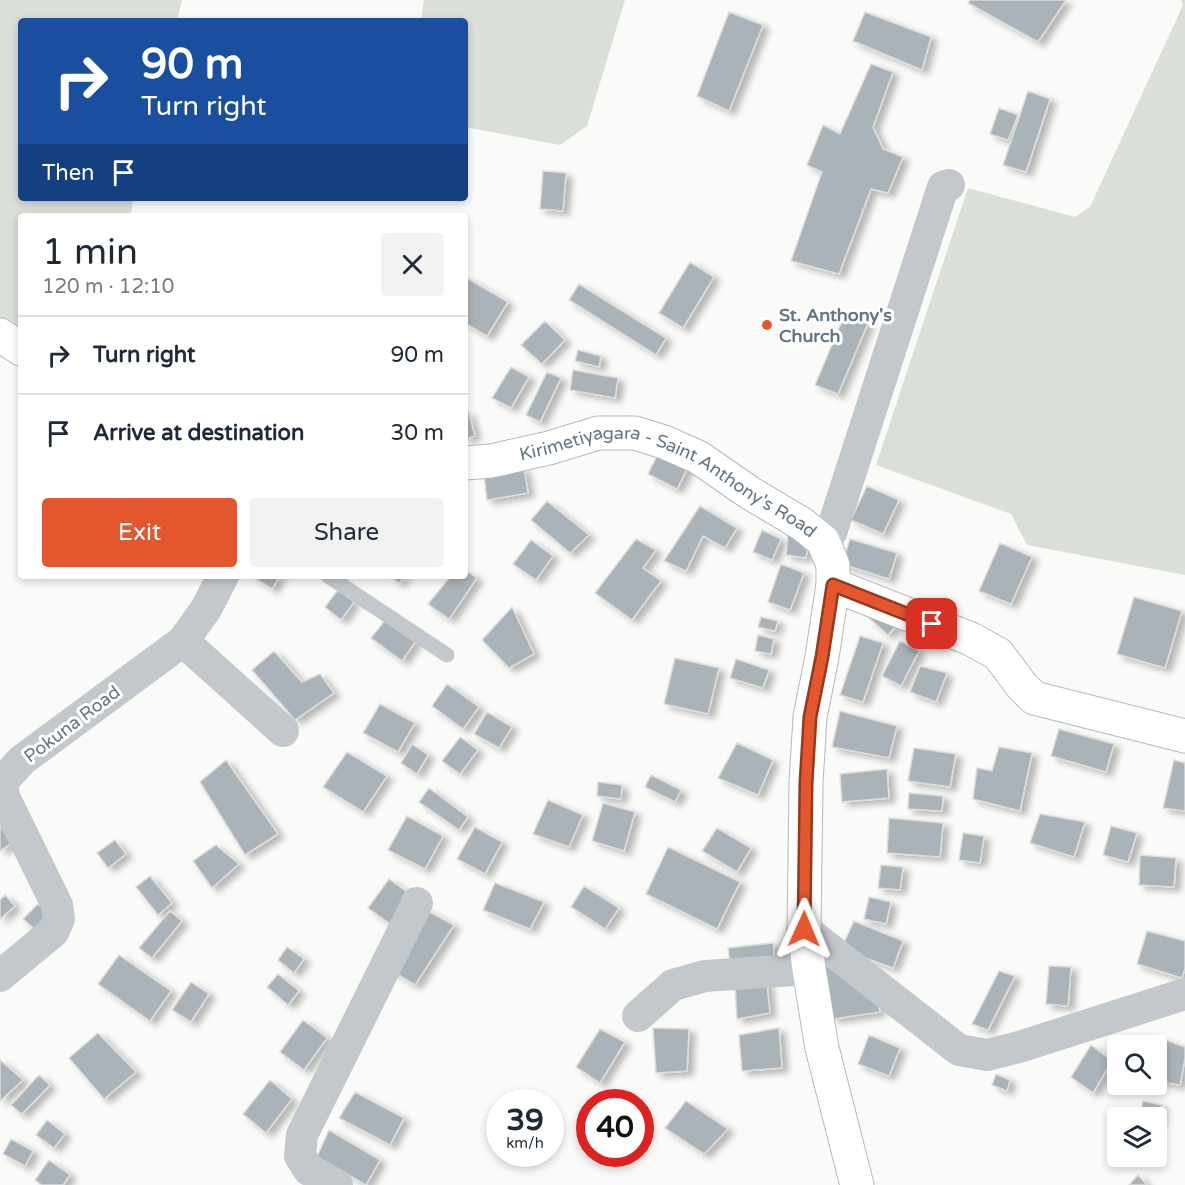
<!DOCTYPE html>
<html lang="en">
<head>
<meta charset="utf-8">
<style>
	:root { --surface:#fff; --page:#f2f2f3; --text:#1f2937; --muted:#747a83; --line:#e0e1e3; --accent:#e4572e }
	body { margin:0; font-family:"Varela Round",sans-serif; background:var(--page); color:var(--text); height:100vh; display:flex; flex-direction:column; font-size:22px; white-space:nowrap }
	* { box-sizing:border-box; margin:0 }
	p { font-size:20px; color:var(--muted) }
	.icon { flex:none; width:33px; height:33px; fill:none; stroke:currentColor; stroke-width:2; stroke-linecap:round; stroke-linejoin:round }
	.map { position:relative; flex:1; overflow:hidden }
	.side { position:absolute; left:18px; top:213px; width:450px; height:366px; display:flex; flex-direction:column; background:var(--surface); border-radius:6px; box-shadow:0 3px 9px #0003 }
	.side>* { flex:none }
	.guide { position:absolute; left:18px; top:18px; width:450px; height:183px; border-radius:6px; box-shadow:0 3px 9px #0003; background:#1a4fa0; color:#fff; overflow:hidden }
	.buttons { position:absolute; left:1107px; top:1035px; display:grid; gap:12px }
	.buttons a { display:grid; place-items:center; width:60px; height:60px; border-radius:6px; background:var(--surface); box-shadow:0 3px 9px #0003; font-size:30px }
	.speed { position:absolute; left:486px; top:1089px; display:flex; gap:12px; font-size:30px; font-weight:700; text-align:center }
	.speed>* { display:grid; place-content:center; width:78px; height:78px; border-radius:50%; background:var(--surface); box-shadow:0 3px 9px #0003; line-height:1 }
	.speed small { font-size:15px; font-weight:400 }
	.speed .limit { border:9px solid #d22; background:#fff; color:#111 }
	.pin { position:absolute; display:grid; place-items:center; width:51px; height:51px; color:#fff; margin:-26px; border-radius:12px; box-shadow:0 3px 9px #0006 }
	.me { position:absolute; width:66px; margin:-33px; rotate:1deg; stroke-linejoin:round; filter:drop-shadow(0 0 4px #0008) }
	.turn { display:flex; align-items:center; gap:21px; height:126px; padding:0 24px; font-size:27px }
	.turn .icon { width:78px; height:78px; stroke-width:2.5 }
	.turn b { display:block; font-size:42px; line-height:51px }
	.then { display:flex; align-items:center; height:57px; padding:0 24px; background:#0003; gap:12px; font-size:22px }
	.round { display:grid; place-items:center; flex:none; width:63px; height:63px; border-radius:6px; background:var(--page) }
	.headline { display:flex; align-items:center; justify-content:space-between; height:102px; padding:0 24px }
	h1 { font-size:36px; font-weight:600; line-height:45px }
	.primary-button { display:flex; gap:12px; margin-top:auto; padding:12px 24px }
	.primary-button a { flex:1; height:69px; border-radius:6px; background:var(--accent); color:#fff; font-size:24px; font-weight:600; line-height:69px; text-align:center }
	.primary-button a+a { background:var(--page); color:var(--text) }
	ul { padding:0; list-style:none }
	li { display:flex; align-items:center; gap:18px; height:78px; padding:0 24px; border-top:2px solid var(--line) }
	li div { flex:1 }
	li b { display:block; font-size:22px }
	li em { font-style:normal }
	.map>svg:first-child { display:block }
	.green { fill:#dadfd7 }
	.building { fill:#aab3b9; stroke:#dcdcda; stroke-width:1.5; filter:url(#shadow) }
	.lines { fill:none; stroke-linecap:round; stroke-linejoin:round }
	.secondary-casing { stroke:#b3babf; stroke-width:35 }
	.lane { stroke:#c3c8cc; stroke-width:15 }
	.street { stroke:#c3c8cc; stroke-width:32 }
	.secondary { stroke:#fff; stroke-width:33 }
	.route-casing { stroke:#94391e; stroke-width:15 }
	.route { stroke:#e4572e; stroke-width:10 }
	.poi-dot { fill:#e4572e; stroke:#fff; stroke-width:2 }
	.labels { text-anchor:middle; stroke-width:6; stroke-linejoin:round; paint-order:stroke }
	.poi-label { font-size:18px; font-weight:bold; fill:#657683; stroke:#fff; text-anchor:start }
	.street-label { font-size:18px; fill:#657683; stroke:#fff }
</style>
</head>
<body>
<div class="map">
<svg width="1185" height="1185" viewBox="0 0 1185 1185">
	<defs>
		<filter id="shadow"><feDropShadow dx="6" dy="4" stdDeviation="3" flood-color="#0004"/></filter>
	</defs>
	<rect width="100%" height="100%" fill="#fafaf8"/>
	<path class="green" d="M0 0H182L177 21H21V198H134L130 216H21V345L0 332Z
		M424 0H625L587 126 560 145 465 127V21H421Z
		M1181 0H1185V575L1027 545 1011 514 876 465 968 188 1075 217 1090 207 1183 5Z"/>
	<path class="building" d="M970 0H1066L1038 42 968 3Z
		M729 12 763 25 729 111 697 96Z
		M865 12 931 37 922 70 853 41Z
		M871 64 893 72 873 127 883 149 903 157 888 193 871 189 839 274 791 261 822 172 807 165 823 125 840 134Z
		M1028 91 1050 99 1026 172 1003 165Z
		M999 108 1018 115 1008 140 990 134Z
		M543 171 566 173 563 211 540 209Z
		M690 262 714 277 683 328 659 313Z
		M465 277 508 302 487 336 465 323Z
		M579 284 666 338 656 355 569 300Z
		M845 314 868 323 838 394 815 385Z
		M545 321 565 340 542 364 521 345Z
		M578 350 601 356 599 367 575 361Z
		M511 367 529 377 511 408 492 398Z
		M573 370 618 378 615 398 570 390Z
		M547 372 561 378 540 422 526 415Z
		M468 411 475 436 465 439V412Z
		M661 448 690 463 677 489 648 474Z
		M524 468 528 493 487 500 484 475Z
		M867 486 899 500 883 534 851 520Z
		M547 501 589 535 570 553 531 520Z
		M700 506 737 528 725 548 703 536 686 571 664 561Z
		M762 530 781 539 772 560 753 552Z
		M788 533 809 536 806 558 786 555Z
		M636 539 656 550 643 568 661 581 632 620 595 593Z
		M850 539 897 553 889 579 842 564Z
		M531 540 553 556 536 580 513 564Z
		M1000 543 1032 557 1011 604 979 591Z
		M781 564 804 573 790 610 768 602Z
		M465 570 477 578 449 619 428 604 451 576H465Z
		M252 576H280L272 589Z
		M390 576H405L399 583Z
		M338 590 354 602 341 620 325 607Z
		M1134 597 1182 611 1165 668 1117 654Z
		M881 605 900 622 888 635 869 618Z
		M512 607 534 654 509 668 482 640Z
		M761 617 778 621 775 631 758 627Z
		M386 619 416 641 402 661 371 638Z
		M758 635 774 639 771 654 755 651Z
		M860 636 883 643 863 702 840 695Z
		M900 641 919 651 901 686 882 676Z
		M274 651 302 682 320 674 334 693 295 720 252 670Z
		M675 658 719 668 708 714 664 704Z
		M736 659 769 670 763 688 730 678Z
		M920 666 947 673 936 702 910 692Z
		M447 684 479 707 463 729 432 706Z
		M380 704 415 723 398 752 363 733Z
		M840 711 897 726 889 758 832 747Z
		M487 712 512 727 499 748 474 734Z
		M1059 729 1114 744 1106 772 1051 756Z
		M460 737 478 750 460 774 442 761Z
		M737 743 773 760 758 795 718 778Z
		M412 744 428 755 417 774 401 763Z
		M999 747 1032 753 1020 811 973 799 977 768 992 771Z
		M914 748 956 754 950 787 908 781Z
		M347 752 387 776 363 812 323 787Z
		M226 760 278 834 245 855 200 782Z
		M1174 760 1185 763V811L1163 808Z
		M887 769 889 798 842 802 840 774Z
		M651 775 681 790 675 802 645 787Z
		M598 782 622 785 621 799 597 796Z
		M429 788 468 817 459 830 419 802Z
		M909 793 943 796 942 811 908 809Z
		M548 800 583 815 569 847 533 834Z
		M603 803 635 812 624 851 592 841Z
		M1040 814 1085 822 1074 857 1030 843Z
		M407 816 443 836 425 869 388 850Z
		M889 818 943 823 940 857 887 853Z
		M0 825 11 844 0 851Z
		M1111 826 1137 833 1128 862 1103 855Z
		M475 827 502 842 485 874 457 859Z
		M717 828 751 848 737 872 702 851Z
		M963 833 984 836 980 863 959 860Z
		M115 840 126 854 108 868 97 853Z
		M216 845 239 864 212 888 193 861Z
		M668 847 740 882 717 929 646 894Z
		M1140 855 1176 858 1174 887 1139 885Z
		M881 865 903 867 900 890 878 888Z
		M150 876 172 903 158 915 136 887Z
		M389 879 414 897 393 926 368 908Z
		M495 883 544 902 530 929 483 910Z
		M584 886 619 908 605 929 571 907Z
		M5 895 15 906 0 919V900Z
		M869 897 891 902 886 924 864 919Z
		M38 904 51 916 37 931 23 919Z
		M424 909 454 925 415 985 389 969Z
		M170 911 182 921 152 958 139 948Z
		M854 921 903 941 893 968 841 949Z
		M1147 931 1185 941V968L1182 978 1137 964Z
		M773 943 775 963 731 969 728 948Z
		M287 947 304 959 294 973 278 960Z
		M816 950 876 995 880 1012 833 1019Z
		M119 955 171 991 150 1021 98 984Z
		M1049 966 1071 967 1068 1006 1046 1004Z
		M999 971 1015 976 988 1030 972 1024Z
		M278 974 299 991 288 1005 267 987Z
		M766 977 770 1013 737 1019 735 984Z
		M191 982 209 994 191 1022 172 1010Z
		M303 1020 327 1038 304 1070 280 1052Z
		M653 1028 689 1029 687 1071 656 1073Z
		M779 1028 782 1068 742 1071 739 1035Z
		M600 1029 625 1042 600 1083 576 1067Z
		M98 1033 136 1072 104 1099 69 1058Z
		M869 1035 900 1048 889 1076 858 1064Z
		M1162 1039 1185 1047V1058L1180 1085 1156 1081V1057Z
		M1091 1045 1112 1061 1093 1093 1071 1077Z
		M0 1060 23 1080 0 1101Z
		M996 1074 1010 1080 1007 1091 992 1085Z
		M39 1075 50 1085 22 1114 11 1105Z
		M270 1080 292 1099 266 1133 243 1114Z
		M355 1092 404 1118 390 1145 339 1118Z
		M686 1101 728 1129 704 1154 665 1128Z
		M1143 1101 1162 1105 1156 1128V1118H1139Z
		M47 1120 65 1134 54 1148 36 1135Z
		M329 1130 380 1160 366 1185 317 1157Z
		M11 1139 33 1151 25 1166 3 1154Z
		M49 1160 70 1175 63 1185H42L35 1180Z
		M1138 1175 1147 1185H1129Z"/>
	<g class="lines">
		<defs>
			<g id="secondary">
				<path d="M0 335 21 349"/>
				<path id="s1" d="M465 463 491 461 549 448 598 433H635L664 442 698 457 750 493 802 524 823 541 833 565V585L822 657 810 717 806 783 804 929 809 969 822 1048 857 1185"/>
				<path d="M833 585 971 639 998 654 1022 686 1034 698 1185 736"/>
			</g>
		</defs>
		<use href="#secondary" class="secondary-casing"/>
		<path class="lane" d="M328 576 447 655"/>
		<path class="street" d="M823 541 831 533 943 187 949 185
			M183 641 283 731
			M804 929 959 1050 987 1055 1019 1047 1185 994
			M0 976 53 932 59 919 57 905 4 797 2 782 22 760 183 641 206 609 223 576
			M638 1016 673 985 705 976 809 969
			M337 1185 309 1170 300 1156 302 1135 417 903"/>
		<use href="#secondary" class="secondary"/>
	</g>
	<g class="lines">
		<defs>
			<path id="route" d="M804 929 806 783 810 717 822 657 833 585 932 624"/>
		</defs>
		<use href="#route" class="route-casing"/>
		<use href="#route" class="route"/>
	</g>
	<circle class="poi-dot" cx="767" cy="325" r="6"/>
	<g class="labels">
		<g class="poi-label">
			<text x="779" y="321">St. Anthony's<tspan x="779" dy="21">Church</tspan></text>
		</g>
		<g class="street-label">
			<text dy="6" stroke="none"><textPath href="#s1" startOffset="218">Kirimetiyagara - Saint Anthony's Road</textPath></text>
			<text transform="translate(72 724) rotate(-37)" y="6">Pokuna Road</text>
		</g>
	</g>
</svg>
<div class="buttons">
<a><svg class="icon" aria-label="search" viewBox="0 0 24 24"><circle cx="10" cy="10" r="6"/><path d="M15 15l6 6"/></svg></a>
<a><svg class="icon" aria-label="layers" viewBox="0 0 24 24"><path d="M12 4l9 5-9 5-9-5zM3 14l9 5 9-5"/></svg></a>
</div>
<div class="speed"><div>39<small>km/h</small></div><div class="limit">40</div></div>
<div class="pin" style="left:932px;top:624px;background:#d93025"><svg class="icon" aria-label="arrive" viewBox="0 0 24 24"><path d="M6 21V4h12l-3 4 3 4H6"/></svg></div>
<svg class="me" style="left:804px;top:929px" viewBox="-20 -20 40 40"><path d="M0-17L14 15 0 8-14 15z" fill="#e4572e" stroke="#fff" stroke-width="4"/></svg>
<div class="guide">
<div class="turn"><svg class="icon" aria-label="right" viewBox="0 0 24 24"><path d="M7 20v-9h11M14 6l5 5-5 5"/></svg><div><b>90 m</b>Turn right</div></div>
<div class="then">Then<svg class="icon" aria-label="arrive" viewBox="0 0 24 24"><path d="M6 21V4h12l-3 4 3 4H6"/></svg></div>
</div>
<section class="side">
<div class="headline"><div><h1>1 min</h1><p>120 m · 12:10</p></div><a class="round"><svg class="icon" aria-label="close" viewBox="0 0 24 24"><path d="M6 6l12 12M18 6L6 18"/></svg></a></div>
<ul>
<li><svg class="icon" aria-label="right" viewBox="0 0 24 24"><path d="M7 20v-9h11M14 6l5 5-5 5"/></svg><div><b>Turn right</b></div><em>90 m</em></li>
<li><svg class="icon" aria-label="arrive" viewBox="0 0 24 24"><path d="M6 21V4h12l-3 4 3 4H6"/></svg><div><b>Arrive at destination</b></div><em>30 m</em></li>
</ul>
<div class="primary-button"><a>Exit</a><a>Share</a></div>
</section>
</div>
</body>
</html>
